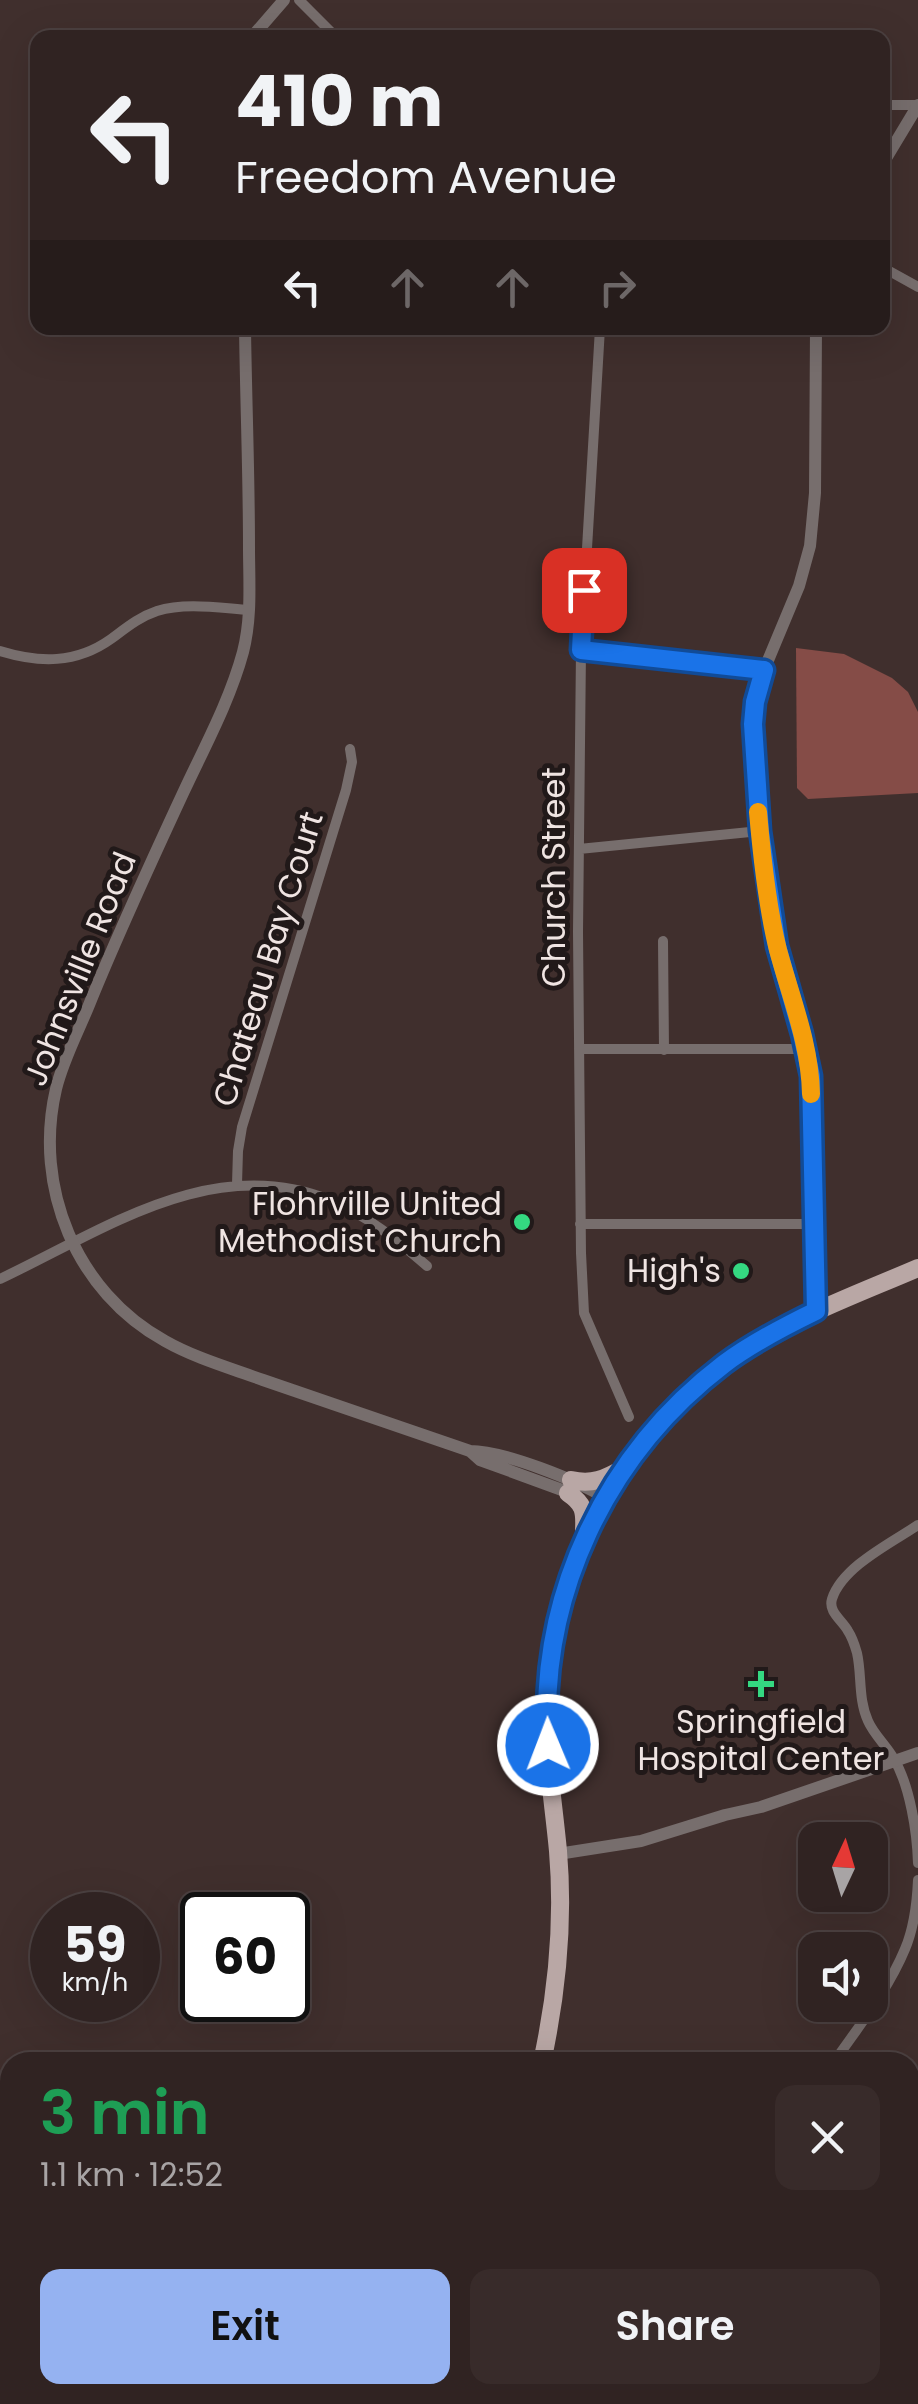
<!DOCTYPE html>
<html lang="en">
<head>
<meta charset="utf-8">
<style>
	:root { --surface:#302322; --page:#382b2a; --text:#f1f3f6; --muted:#a8a4a5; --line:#4b4040; --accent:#95b2f1 }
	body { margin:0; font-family:Poppins,sans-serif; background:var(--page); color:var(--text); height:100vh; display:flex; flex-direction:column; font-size:38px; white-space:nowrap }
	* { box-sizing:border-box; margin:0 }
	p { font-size:32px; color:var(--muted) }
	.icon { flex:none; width:55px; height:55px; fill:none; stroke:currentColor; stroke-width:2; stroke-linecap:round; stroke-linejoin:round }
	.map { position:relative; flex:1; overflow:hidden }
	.details { position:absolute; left:0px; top:2052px; width:920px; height:352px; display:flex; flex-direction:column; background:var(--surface); border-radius:30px 30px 0 0; box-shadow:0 10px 40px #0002,0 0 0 2px var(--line) }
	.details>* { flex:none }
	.hud { position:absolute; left:30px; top:30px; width:860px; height:305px; border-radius:20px; box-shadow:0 10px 40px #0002,0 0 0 2px var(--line); background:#302322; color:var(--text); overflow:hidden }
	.needle { width:65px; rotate:4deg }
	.buttons { position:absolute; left:798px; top:1822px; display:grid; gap:20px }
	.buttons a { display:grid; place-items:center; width:90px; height:90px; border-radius:20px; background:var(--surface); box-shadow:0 10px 40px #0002,0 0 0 2px var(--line); font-size:50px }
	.speed { position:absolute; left:30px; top:1892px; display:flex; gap:20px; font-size:50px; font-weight:700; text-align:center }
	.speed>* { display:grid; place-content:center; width:130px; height:130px; border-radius:50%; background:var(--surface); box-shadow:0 10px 40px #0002,0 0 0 2px var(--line); line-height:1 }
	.speed small { font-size:25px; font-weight:400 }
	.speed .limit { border:5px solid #111; border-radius:15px; background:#fff; color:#111 }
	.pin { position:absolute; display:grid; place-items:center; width:85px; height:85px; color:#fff; margin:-42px; border-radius:20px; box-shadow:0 5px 15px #0006 }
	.me { position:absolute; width:110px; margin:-55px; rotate:359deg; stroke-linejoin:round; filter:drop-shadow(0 0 8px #0008) }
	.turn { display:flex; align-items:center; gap:35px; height:210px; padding:0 40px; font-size:45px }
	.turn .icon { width:130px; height:130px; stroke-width:2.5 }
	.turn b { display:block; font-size:70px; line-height:85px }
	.lanes { display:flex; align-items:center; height:95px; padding:0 40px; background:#0003; justify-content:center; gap:50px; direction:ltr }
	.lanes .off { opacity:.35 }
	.round { display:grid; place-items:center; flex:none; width:105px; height:105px; border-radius:20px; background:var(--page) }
	.headline { display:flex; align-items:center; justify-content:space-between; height:170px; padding:0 40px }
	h1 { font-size:60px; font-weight:600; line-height:75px; color:#1e9e55 }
	.cta { display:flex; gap:20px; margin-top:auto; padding:20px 40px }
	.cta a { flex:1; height:115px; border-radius:20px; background:var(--accent); color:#111; font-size:40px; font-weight:600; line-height:115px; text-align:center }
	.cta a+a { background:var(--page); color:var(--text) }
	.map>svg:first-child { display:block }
	.green { fill:#854c47 }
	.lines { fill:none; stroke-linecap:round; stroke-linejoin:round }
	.minor { stroke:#776e6d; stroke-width:10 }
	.tertiary { stroke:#776e6d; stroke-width:12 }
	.primary { stroke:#b9a7a5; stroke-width:18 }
	.route-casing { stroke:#114b97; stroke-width:25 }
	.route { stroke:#1a73e8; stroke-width:18 }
	.slow { stroke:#f59e0b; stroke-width:18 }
	.poi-dot { fill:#34d881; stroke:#211919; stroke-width:4 }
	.labels { text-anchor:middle; stroke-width:10; stroke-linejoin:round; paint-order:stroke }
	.street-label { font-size:32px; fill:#efe4e2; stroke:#211919 }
	.poi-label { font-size:32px; fill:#efe4e2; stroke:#211919; text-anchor:end }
</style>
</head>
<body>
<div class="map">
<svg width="918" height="2404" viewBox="0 0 918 2404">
	<rect width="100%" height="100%" fill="#402f2d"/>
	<path class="green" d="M796 648 844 654 892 678 908 692 918 712V793L808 799 797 788Z"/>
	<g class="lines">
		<path class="minor" d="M299 0 337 38
			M882 105H918
			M882 267 918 287
			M600 328 581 650 578 932 581 1253 584 1313 629 1417
			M581 650 764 670
			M0 651C39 663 76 664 111 639 126 628 139 617 157 611 185 602 220 608 249 610
			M579 849 760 831
			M663 941 664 1050
			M579 1049H806
			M237 1184 238 1151 242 1127 346 790 352 762 350 749
			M580 1224H814
			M0 1279C104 1230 213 1152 332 1201 368 1216 398 1241 427 1266
			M918 1525C891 1543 842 1567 832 1599 828 1612 842 1620 848 1631 852 1637 855 1646 857 1653 862 1675 858 1699 868 1721 874 1735 887 1746 894 1759 910 1786 917 1832 918 1863
			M834 2062C859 2026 888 1990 905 1949 914 1928 917 1902 918 1880
			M910 2366 918 2369"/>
		<path class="tertiary" d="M251 38 284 0
			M882 165 918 105
			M245 328C246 401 249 474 249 547 249 582 252 617 243 652 230 700 205 746 184 791 151 862 118 933 89 1005 78 1032 63 1060 56 1089 33 1187 76 1292 165 1341 195 1358 230 1368 263 1380 332 1404 401 1427 470 1451 504 1451 576 1480 606 1498
			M816 328 815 493 810 546 799 586 764 670 755 702 753 724 760 831 777 946 802 1034 811 1076 816 1311
			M470 1451 480 1460 573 1494
			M558 1854 641 1841 725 1815 761 1807 918 1753"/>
		<path class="primary" d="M571 1480C592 1485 605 1479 624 1468
			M568 1493C584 1504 585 1511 584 1530
			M542 2062C557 1993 564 1922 558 1851 554 1808 547 1765 546 1722 546 1582 612 1444 727 1362 785 1320 853 1296 918 1268
			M367 2404 373 2395"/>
	</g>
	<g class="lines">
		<defs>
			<path id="route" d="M548 1745C538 1596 606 1454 724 1364 752 1343 785 1326 816 1311L811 1076 802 1034 777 946 760 831 753 724 755 702 764 670 581 650 584 590"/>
		</defs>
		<use href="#route" class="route-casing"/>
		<use href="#route" class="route"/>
		<path class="slow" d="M758 812C762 858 767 906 778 950 791 998 810 1044 811 1094"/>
	</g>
	<g class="poi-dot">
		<circle cx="522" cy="1222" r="10"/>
		<circle cx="741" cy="1271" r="10"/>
		<path d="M756 1669h10v10h10v10h-10v10h-10v-10h-10v-10h10z"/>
	</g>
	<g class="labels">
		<g class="street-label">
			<text transform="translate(554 877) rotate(-90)" y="11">Church Street</text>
			<text transform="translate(268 959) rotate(-73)" y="11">Chateau Bay Court</text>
			<text transform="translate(80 969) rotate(-68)" y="11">Johnsville Road</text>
		</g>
		<g class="poi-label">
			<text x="502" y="1215">Flohrville United<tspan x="502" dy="37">Methodist Church</tspan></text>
			<text x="721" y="1282">High's</text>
			<text x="761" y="1733" text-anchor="middle">Springfield<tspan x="761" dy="37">Hospital Center</tspan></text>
		</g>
	</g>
</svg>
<div class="buttons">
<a><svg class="needle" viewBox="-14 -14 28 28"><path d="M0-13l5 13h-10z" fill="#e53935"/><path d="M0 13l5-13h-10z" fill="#a8a4a5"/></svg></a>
<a><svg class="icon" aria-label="sound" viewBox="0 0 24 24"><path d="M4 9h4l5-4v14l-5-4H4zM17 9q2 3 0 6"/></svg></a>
</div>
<div class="speed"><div>59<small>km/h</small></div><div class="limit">60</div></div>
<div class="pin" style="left:584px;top:590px;background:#d93025"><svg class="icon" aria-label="arrive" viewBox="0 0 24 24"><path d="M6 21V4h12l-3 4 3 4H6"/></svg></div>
<svg class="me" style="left:548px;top:1745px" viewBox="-20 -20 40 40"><circle r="17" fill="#1a73e8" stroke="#fff" stroke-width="3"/><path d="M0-11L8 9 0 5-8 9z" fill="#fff"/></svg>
<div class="hud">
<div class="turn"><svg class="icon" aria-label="left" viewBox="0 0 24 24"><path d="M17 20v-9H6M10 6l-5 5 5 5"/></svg><div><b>410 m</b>Freedom Avenue</div></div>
<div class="lanes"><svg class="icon" aria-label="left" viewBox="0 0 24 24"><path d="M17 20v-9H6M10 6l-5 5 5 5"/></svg><svg class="icon off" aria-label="ahead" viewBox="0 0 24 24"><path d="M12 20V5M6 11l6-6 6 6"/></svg><svg class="icon off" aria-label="ahead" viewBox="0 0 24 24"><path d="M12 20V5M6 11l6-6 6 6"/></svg><svg class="icon off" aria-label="right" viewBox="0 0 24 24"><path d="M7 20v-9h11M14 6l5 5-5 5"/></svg></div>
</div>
<section class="details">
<div class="headline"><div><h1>3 min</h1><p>1.1 km · 12:52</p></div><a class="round"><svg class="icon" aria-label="close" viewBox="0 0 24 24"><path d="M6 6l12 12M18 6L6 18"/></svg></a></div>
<div class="cta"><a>Exit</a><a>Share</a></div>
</section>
</div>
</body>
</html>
